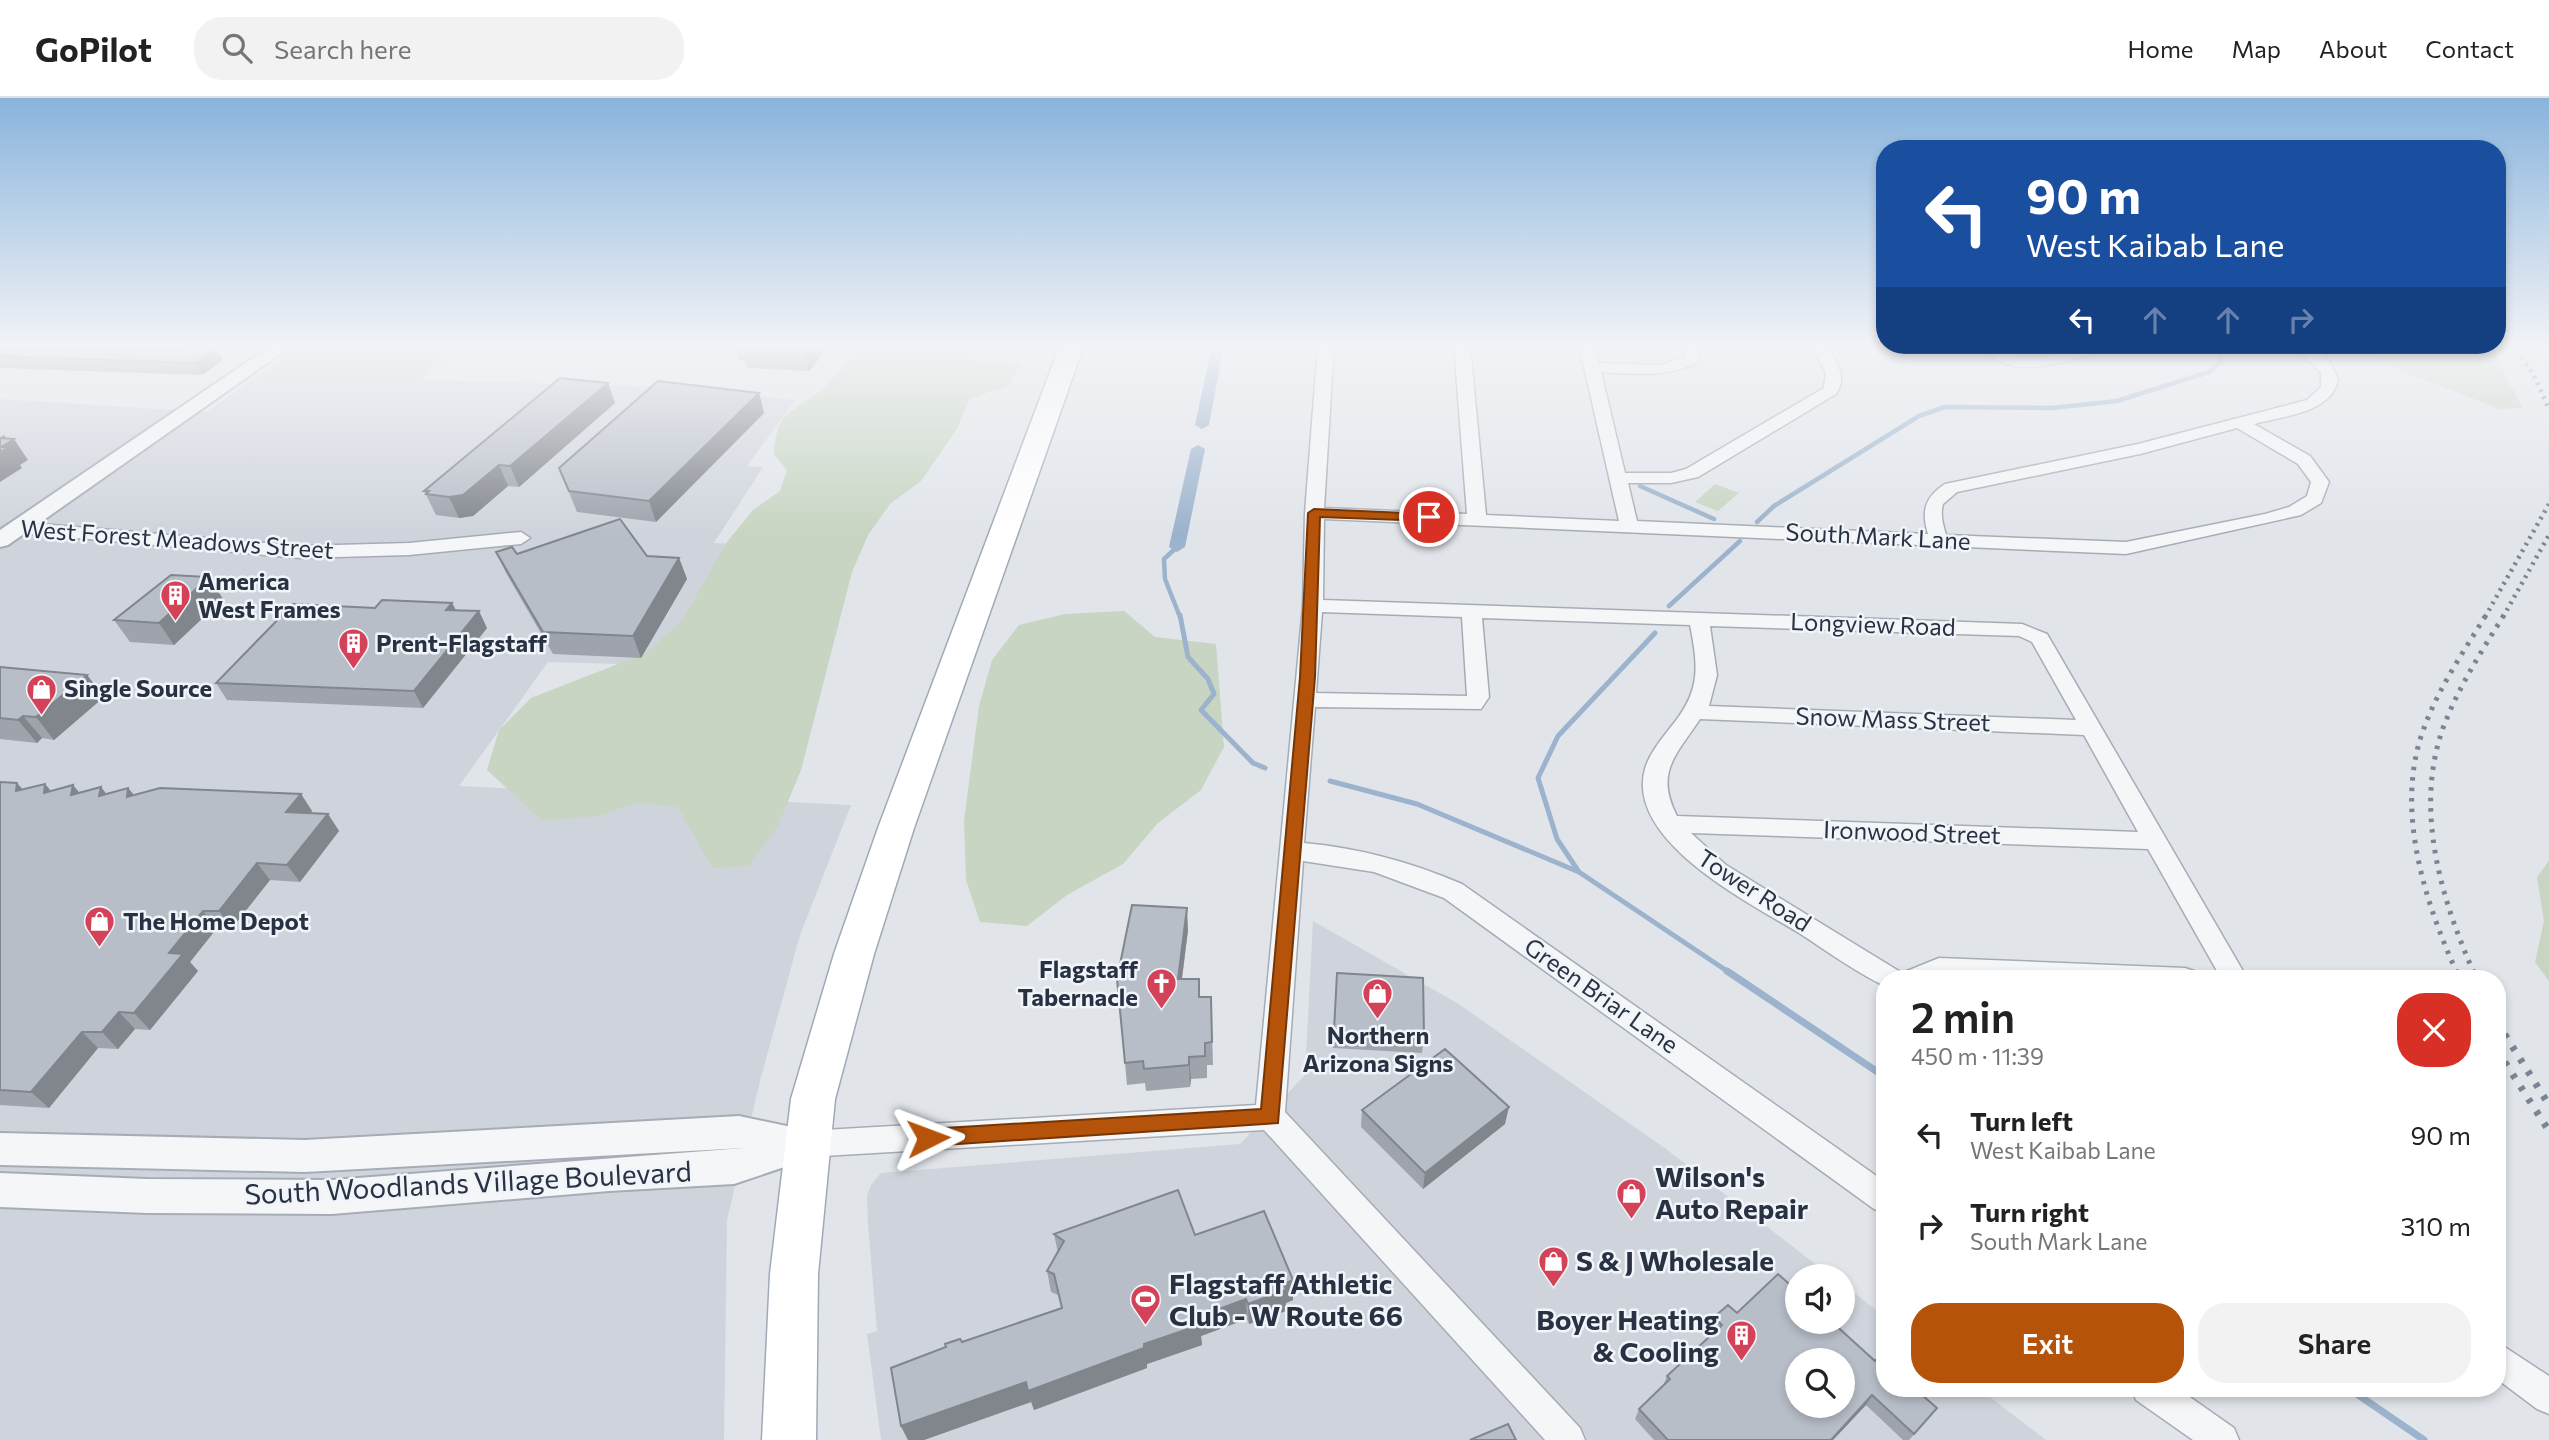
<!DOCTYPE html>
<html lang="en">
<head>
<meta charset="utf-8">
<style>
	:root { --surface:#fff; --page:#f2f2f2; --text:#222; --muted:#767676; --line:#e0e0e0; --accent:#b45309 }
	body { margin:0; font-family:Commissioner,sans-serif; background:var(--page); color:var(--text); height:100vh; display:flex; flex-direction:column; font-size:26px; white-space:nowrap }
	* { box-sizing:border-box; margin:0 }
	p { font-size:23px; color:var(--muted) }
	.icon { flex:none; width:38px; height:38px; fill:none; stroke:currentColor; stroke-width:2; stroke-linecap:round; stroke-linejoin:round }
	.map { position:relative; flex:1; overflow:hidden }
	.drawer { position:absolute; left:1876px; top:872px; width:630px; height:427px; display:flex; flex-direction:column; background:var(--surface); border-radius:28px; box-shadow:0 4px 10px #0003 }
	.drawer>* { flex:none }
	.banner { position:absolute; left:1876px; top:42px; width:630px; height:214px; border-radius:28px; box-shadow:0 4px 10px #0003; background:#1a4fa0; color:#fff; overflow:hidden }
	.tools { position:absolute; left:1785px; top:1166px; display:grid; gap:14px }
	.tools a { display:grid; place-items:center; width:70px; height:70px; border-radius:50%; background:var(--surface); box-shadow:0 4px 10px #0003; font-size:35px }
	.pin { position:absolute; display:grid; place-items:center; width:60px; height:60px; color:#fff; margin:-30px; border:4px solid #fff; border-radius:50%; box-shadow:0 2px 7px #0007 }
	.me { position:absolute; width:77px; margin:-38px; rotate:87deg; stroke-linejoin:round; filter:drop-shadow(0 0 5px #0008) }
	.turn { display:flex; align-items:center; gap:24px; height:147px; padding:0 35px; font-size:32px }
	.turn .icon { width:91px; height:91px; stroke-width:2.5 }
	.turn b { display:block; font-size:49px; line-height:60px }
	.lanes { display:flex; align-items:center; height:66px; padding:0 35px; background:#0003; justify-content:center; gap:35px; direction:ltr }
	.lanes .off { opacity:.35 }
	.round { display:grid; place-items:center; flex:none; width:74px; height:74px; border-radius:28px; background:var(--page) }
	.headline { display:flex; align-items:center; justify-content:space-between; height:119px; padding:0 35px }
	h1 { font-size:42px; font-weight:600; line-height:52px }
	.button { display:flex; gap:14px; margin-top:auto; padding:14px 35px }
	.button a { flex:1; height:80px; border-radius:28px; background:var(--accent); color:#fff; font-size:28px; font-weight:600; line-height:80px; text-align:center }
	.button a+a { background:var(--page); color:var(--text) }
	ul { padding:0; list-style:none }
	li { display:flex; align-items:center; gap:21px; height:91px; padding:0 35px }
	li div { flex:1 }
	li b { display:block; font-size:26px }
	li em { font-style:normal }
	header { display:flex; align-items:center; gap:42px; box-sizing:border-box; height:98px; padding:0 35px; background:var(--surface); border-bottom:2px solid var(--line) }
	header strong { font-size:33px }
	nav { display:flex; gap:38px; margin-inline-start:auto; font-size:24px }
	.search { width:490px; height:63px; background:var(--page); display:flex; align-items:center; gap:18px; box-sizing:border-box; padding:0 24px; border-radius:28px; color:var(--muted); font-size:26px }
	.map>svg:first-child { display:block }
	.built { fill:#cfd4dc; fill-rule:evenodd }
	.green { fill:#c7d5c2 }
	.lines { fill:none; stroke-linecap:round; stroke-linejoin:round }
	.stream-far2 { stroke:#9bb3cc; stroke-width:4.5 }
	.stream-far1 { stroke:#9bb3cc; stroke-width:5 }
	.stream { stroke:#9bb3cc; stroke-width:7 }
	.canal { fill:#9bb3cc; fill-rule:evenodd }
	.minor-casing { stroke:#a6acb5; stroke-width:3 }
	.tertiary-casing { stroke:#a6acb5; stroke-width:4 }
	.primary-casing { stroke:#a0a9b7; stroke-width:3 }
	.minor { fill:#f4f6f8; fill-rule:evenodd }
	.tertiary { fill:#f4f6f8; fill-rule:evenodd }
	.primary { fill:#fff; fill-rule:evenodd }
	.rail-far2 { stroke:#7a8495; stroke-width:4.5; stroke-dasharray:2.5 5; stroke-linecap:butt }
	.rail-far1 { stroke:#7a8495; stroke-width:5; stroke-dasharray:3.5 7; stroke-linecap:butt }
	.rail { stroke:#7a8495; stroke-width:7; stroke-dasharray:4.5 10; stroke-linecap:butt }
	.wall { fill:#9ea3ac }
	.shaded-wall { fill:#81858c }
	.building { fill:#b8bec8; stroke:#81858c; stroke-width:2; fill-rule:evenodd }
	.route { fill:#b45309; stroke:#753606; stroke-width:2 }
	.labels { text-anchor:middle; stroke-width:5; stroke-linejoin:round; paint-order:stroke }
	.street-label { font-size:24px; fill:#293243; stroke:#f1f4f8 }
	.poi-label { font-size:24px; font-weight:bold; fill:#293243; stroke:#f1f4f8; text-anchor:start }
	.near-poi-label { font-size:28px; font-weight:bold; fill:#293243; stroke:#f1f4f8; text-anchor:start }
	.near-street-label { font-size:28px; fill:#293243; stroke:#f1f4f8 }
</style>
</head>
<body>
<header>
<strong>GoPilot</strong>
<div class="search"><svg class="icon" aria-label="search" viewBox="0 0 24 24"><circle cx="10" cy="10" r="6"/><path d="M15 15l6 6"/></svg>Search here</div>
<nav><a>Home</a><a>Map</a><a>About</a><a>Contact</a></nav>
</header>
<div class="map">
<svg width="2549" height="1342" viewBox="0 0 2549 1342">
	<rect width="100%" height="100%" fill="#e1e5ea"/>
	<path class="built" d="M301 247H459L421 282 669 289 795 302 747 368 763 369 714 445 753 447 687 568 548 564 459 688 851 707 800 837 760 983 727 1122 724 1342H0V301L207 314Z
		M1313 823 1457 905 1666 1051 1831 1178H1797V1223H1843V1186L1885 1219V1290H1978L2046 1342H881L867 1236 877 1233 868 1127 867 1098 871 1087 881 1075 1240 1046 1305 977ZM1797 1262H1843V1307H1797Z"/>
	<path class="green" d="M859 247H971L976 262 1022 265 1007 288 969 301 958 329 921 383 890 406 868 437 852 474 801 672 778 728 749 768 712 770 678 709 636 705 595 719 541 722 487 672 499 632 531 600 646 555 683 521 727 444 753 412 780 393 787 372 774 356C777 312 790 317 820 293 835 281 847 262 859 247Z
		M2335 247H2490C2499 256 2498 261 2503 273 2508 286 2517 296 2522 310L2499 311Z
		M1715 386 1739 395 1718 413 1695 404Z
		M1124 513 1155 539 1216 546 1224 649 1201 692 1158 725 1123 766 1067 797 1027 828 980 824 966 782 964 723 979 608 992 562 1019 527 1065 516Z
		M2549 763V883L2535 864 2544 823 2537 779Z"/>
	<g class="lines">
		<path class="stream-far2" d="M1640 388 1714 421
			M1757 424 1774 408 1919 318 1945 309 2052 310 2117 303 2209 274 2222 263 2210 247
			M1177 449 1164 461 1165 481 1180 519
			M1669 508 1740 443"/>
		<path class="stream-far1" d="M1180 517 1188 559 1208 581 1214 596 1201 612 1253 665 1265 670
			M1655 535 1558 638 1538 680 1557 741 1579 774 1730 875
			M1330 683 1417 706 1579 774"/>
		<path class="stream" d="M1727 873 1885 979
			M2348 1290 2424 1342"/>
		<path class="canal" d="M1212 247H1224L1209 327 1202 331 1195 327Z
			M1198 347 1205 351 1185 449 1177 454 1169 449 1191 351Z"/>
		<defs>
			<path id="minor" d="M1318 247H1334L1324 410 1467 416 1454 247H1470L1486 417 1619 423 1579 247H1595L1599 265 1660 267 1685 259V247H1701L1698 264C1666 280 1636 276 1601 274L1625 375H1671L1686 371 1824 290 1826 275 1811 247H1827C1836 265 1848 278 1836 296L1698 379 1671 385H1628L1637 423 1928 436C1921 413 1925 399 1945 386L2138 346 2307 302 2321 289V275L2294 247H2311L2330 264 2338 282C2331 316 2281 318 2254 326L2310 358 2329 384 2321 405 2301 417 2126 456 1324 421 1323 502 2022 526 2047 536 2247 880H2221L2148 751 1691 735 1726 767 1902 875 1939 860 2185 870 2194 873 2198 880H1885V888C1855 874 1827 853 1799 835 1750 805 1625 743 1645 671 1649 656 1661 642 1670 630 1700 594 1699 572 1690 527L1482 520 1489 599 1481 611 1315 609 1304 745C1359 750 1411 764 1462 786L1885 1084V1115L1874 1111 1444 800 1374 774 1303 763 1285 1014 1580 1330 1585 1342H1545L1264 1032 807 1059 797 1055 792 1046 797 1037 807 1033 1256 1007 1303 508 1305 415ZM2237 330 2298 366 2311 384 2307 398 2289 409 2265 416 2126 444 1946 437C1943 426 1940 417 1943 406L1957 394 2140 356ZM1322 514 1462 519 1467 598 1316 595ZM1710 528 2019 538 2032 544 2076 622 1709 608 1717 577ZM1700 621 2084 637 2138 734 1677 718C1654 674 1677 656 1700 621Z
				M1979 247H1996C2028 275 2076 247 2115 247 2107 254 2094 256 2084 258 2049 269 2006 280 1979 247Z
				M17 424 300 448 409 445 521 434 530 440 521 446 409 457 300 460 10 434 8 430 10 426Z
				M2497 1244 2549 1278V1316L2537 1311 2497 1281Z
				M2131 1290H2177L2234 1330 2239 1342H2193L2136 1302Z"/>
			<path id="tertiary" d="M272 247H293L8 447 0 449V432Z
				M739 1018 820 1035 825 1046 820 1057 734 1086 609 1093 332 1116 147 1115 0 1109V1075L147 1081 332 1082 744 1050 305 1074 0 1067V1035L305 1042Z"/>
			<path id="primary" d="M1060 247H1084L914 730 874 856 835 1001 818 1176 816 1342H762L770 1176 791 1001 834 856 878 730Z"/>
		</defs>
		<use href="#minor" class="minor-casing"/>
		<use href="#tertiary" class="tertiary-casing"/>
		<use href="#primary" class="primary-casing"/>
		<use href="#minor" class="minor"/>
		<use href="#tertiary" class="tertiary"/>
		<use href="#primary" class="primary"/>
		<path class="rail-far2" d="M2513 247 2532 274 2549 311
			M2485 519 2549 406
			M2503 519 2549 437"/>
		<path class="rail-far1" d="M2457 875C2424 802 2394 709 2424 630 2438 591 2464 553 2486 517
			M2474 875C2441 801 2414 711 2443 630 2458 590 2481 554 2504 517"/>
		<path class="rail" d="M2456 873 2459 880
			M2473 873 2476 880
			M2497 924 2549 1007
			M2497 952 2549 1033"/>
	</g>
	<path class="wall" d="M0 247 223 262 202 277 0 270Z
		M734 247H830L809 273 747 270 745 262H738Z
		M759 295 764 315 656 424 577 414 559 370Z
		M615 305 519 389 508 388 473 418 459 420 436 417 424 393Z
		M496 454 517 456 679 460 687 481 641 560 553 556 506 475Z
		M223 501 174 547 130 544 114 522Z
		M452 505 456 512 487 530 423 610 227 602 216 585 375 510Z
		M0 569 87 577 104 599 54 642 42 640 37 645 0 641Z
		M0 684 23 691 45 686 51 693 73 687 79 695 106 696 128 690 134 697 301 696 312 713 311 715 328 716 339 733 300 784 270 782 232 830H217L190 864 198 873 150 932 135 931 118 951 98 950 49 1010 0 1007Z
		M1188 832 1182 881H1199L1200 899H1211L1213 967H1207V980L1191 981 1190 989 1146 993 1145 985 1127 987 1125 965Z
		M1337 875 1424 938 1422 955 1333 950Z
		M1362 1012 1505 1026 1423 1091 1361 1029Z
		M1054 1136 1195 1137 1293 1202 1286 1205V1213L1249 1226 1247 1221 1201 1238 1202 1247 1147 1266V1270L1034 1312 1031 1304 924 1342H908L901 1328 1062 1210 1058 1197 1051 1194 1047 1173 1058 1155Z
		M1737 1215 1929 1320 1909 1342H1903L1866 1307 1833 1342H1654L1635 1321 1639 1311 1663 1288 1667 1278 1715 1234 1710 1229 1714 1219Z"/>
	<path class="shaded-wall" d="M809 247H830L809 273 804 253Z
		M216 249 223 262 202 277 195 265Z
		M608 285 615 305 519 389 510 368Z
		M759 295 764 315 656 424 649 403Z
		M4 337 9 344 14 341 28 362 20 367 22 370 0 384V340Z
		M499 367 508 388 473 418 459 420 449 399Z
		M679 460 687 481 641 560 633 538Z
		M209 479 223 501 174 547 159 525Z
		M452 505 460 521 446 512Z
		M479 513 487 530 423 610 414 593Z
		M87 577 104 599 54 642 36 619Z
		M23 618 42 640 37 645 18 622Z
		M17 685 32 702 16 693Z
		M45 686 59 703 44 695Z
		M73 687 87 704 71 697Z
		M101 689 114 706 99 698Z
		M128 690 142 707 127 699Z
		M301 696 312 713 297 731 286 714Z
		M328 716 339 733 300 784 287 767Z
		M257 765 270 782 232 830 219 813Z
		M1187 810 1188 832 1179 903 1178 881Z
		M203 813 217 830 190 864 198 873 150 932 134 915 169 855Z
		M119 914 135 931 118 951 102 934Z
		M82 934 98 950 49 1010 31 994Z
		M1189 959 1191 981 1190 989 1189 967Z
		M1509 1009 1505 1026 1423 1091 1425 1075Z
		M1293 1182V1202L1286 1205V1213L1249 1226 1248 1206Z
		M1246 1201 1247 1221 1201 1238 1202 1247 1147 1266V1270L1034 1312 1028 1293 1144 1246 1197 1219Z
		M1026 1284 1031 1304 924 1342H908L901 1328Z
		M1872 1297 1866 1307 1833 1342H1831Z"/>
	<path class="building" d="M0 247H162L216 249 195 265 0 258Z
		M744 247H809L804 253 741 250Z
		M560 280 608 285 510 368 499 367 463 397 449 399 426 396 429 393H424Z
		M658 283 759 295 649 403 569 393 559 370Z
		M0 340 14 341 1 349 7 350 0 354Z
		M620 421 647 458 679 460 633 538 543 534 496 454 512 449 517 456Z
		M171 477 209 479 159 525 114 522Z
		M382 502 452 505 446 512 479 513 414 593 216 585 293 506 375 510Z
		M0 569 87 577 36 619 23 618 18 622 0 620Z
		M0 684 17 685 16 693 45 686 44 695 73 687 71 697 101 689 99 698 128 690 127 699 160 690 301 696 286 714 328 716 287 767 257 765 219 813H203L169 855 183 856 134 915 119 914 102 934H82L31 994 0 992Z
		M1132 807 1187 810 1178 881H1199V899H1211L1212 944 1205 945V958L1189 959V967L1144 971 1143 963 1125 965 1117 881Z
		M1337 875 1423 880 1424 938 1334 933Z
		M1445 951 1509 1009 1425 1075 1362 1012Z
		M1178 1092 1195 1137 1264 1113 1293 1182 1284 1186 1286 1192 1248 1206 1246 1201 1197 1219 1200 1227 1144 1246V1250L1028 1293 1026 1284 901 1328 891 1270 946 1249 945 1246 960 1241 962 1244 1062 1210 1054 1176 1047 1173 1064 1143 1054 1136Z
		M1778 1176 1797 1193V1223H1831L1875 1263 1879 1258 1885 1264V1290H1914L1937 1310 1914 1336 1872 1297 1831 1342H1668L1639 1311 1670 1281 1667 1278 1722 1227 1714 1219 1728 1207 1737 1215ZM1797 1262H1843V1307H1797Z
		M1508 1326 1516 1342H1470Z"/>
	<linearGradient id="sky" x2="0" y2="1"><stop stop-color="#89b4dd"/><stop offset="0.57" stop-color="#f2f3f6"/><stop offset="1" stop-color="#f2f3f6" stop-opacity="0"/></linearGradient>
	<rect width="2549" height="435" fill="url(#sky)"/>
	<path class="route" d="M1314 411 1429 416 1436 419 1429 423 1320 419 1315 579 1278 1025 928 1048 921 1046 918 1040 921 1033 928 1031 1261 1011 1300 579 1308 415Z"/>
	<defs>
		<symbol id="building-pin" viewBox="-11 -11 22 30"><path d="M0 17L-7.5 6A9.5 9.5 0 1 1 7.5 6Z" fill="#d34258" stroke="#f1f4f8"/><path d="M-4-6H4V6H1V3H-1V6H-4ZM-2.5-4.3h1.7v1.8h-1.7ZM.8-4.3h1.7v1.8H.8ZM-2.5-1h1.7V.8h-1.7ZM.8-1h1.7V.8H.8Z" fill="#fff"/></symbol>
		<symbol id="shop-pin" viewBox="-11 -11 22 30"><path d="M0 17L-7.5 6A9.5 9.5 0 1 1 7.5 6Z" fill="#d34258" stroke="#f1f4f8"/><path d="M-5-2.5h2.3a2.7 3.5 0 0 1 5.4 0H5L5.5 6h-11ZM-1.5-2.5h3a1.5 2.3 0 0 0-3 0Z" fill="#fff"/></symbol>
		<symbol id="church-pin" viewBox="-11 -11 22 30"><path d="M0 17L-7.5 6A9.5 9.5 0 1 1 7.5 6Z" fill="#d34258" stroke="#f1f4f8"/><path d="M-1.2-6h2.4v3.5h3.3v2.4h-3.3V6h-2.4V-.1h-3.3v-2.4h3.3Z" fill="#fff"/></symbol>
		<symbol id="stadium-pin" viewBox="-11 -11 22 30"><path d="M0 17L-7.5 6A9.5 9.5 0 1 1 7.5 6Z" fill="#d34258" stroke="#f1f4f8"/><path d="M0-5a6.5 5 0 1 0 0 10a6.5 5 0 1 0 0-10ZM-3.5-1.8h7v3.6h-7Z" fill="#fff"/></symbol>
	</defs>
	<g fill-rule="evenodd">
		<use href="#building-pin" x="158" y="480" width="35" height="47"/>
		<use href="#building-pin" x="336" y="528" width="35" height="47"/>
		<use href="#shop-pin" x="24" y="574" width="35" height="47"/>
		<use href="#shop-pin" x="82" y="806" width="35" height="47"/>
		<use href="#church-pin" x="1144" y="868" width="35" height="47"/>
		<use href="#shop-pin" x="1360" y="878" width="35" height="47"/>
		<use href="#shop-pin" x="1614" y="1078" width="35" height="47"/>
		<use href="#shop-pin" x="1536" y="1146" width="35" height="47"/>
		<use href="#stadium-pin" x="1128" y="1184" width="35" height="47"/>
		<use href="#building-pin" x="1724" y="1220" width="35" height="47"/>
	</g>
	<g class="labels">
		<g class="street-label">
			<text transform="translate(1878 439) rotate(3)" y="8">South Mark Lane</text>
			<text transform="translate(177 442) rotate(4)" y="8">West Forest Meadows Street</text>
			<text transform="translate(1873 527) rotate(2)" y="8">Longview Road</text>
			<text transform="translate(1893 622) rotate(2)" y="8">Snow Mass Street</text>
			<text transform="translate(1912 735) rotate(2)" y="8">Ironwood Street</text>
			<text transform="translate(1754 793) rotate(33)" y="8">Tower Road</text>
			<text transform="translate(1601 898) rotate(35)" y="8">Green Briar Lane</text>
		</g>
		<g class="poi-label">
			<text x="198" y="492">America<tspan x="198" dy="28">West Frames</tspan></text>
			<text x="376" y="554">Prent-Flagstaff</text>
			<text x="64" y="599">Single Source</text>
			<text x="123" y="832">The Home Depot</text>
			<text x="1138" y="880" text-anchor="end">Flagstaff<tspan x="1138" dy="28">Tabernacle</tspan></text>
			<text x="1378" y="946" text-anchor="middle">Northern<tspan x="1378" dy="28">Arizona Signs</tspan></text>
		</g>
		<g class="near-poi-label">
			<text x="1655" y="1089">Wilson's<tspan x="1655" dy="32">Auto Repair</tspan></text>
			<text x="1576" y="1173">S &amp; J Wholesale</text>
			<text x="1169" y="1196">Flagstaff Athletic<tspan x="1169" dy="32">Club - W Route 66</tspan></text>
			<text x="1719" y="1232" text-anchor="end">Boyer Heating<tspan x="1719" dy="32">&amp; Cooling</tspan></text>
		</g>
		<g class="near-street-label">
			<text transform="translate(468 1085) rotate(-3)" y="10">South Woodlands Village Boulevard</text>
		</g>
	</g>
</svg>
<div class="tools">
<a><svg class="icon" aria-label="sound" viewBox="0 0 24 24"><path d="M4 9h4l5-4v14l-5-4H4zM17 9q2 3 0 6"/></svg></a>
<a><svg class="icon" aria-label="search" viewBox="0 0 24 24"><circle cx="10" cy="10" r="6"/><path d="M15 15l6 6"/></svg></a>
</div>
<div class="pin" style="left:1429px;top:419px;background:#d93025"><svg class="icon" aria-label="arrive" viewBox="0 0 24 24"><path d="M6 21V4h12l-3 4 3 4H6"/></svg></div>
<svg class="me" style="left:928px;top:1040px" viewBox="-20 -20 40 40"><path d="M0-17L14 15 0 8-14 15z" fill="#b45309" stroke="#fff" stroke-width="4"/></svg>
<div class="banner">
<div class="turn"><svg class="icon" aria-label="left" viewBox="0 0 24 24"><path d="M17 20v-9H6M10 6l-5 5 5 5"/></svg><div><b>90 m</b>West Kaibab Lane</div></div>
<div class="lanes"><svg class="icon" aria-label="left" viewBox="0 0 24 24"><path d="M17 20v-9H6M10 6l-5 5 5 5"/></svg><svg class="icon off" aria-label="ahead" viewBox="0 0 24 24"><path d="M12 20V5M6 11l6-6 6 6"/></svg><svg class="icon off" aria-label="ahead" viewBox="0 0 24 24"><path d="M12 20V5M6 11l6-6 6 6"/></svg><svg class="icon off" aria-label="right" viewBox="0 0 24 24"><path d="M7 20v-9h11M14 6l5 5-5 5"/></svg></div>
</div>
<section class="drawer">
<div class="headline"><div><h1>2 min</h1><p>450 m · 11:39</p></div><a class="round" style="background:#d93025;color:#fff"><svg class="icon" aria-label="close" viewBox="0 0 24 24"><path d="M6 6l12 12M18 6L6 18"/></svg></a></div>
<ul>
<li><svg class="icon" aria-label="left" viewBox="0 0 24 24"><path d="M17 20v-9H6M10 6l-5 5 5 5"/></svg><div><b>Turn left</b><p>West Kaibab Lane</p></div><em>90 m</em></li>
<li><svg class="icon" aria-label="right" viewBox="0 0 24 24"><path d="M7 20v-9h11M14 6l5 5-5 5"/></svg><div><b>Turn right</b><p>South Mark Lane</p></div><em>310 m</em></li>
</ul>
<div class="button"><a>Exit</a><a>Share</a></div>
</section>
</div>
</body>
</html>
